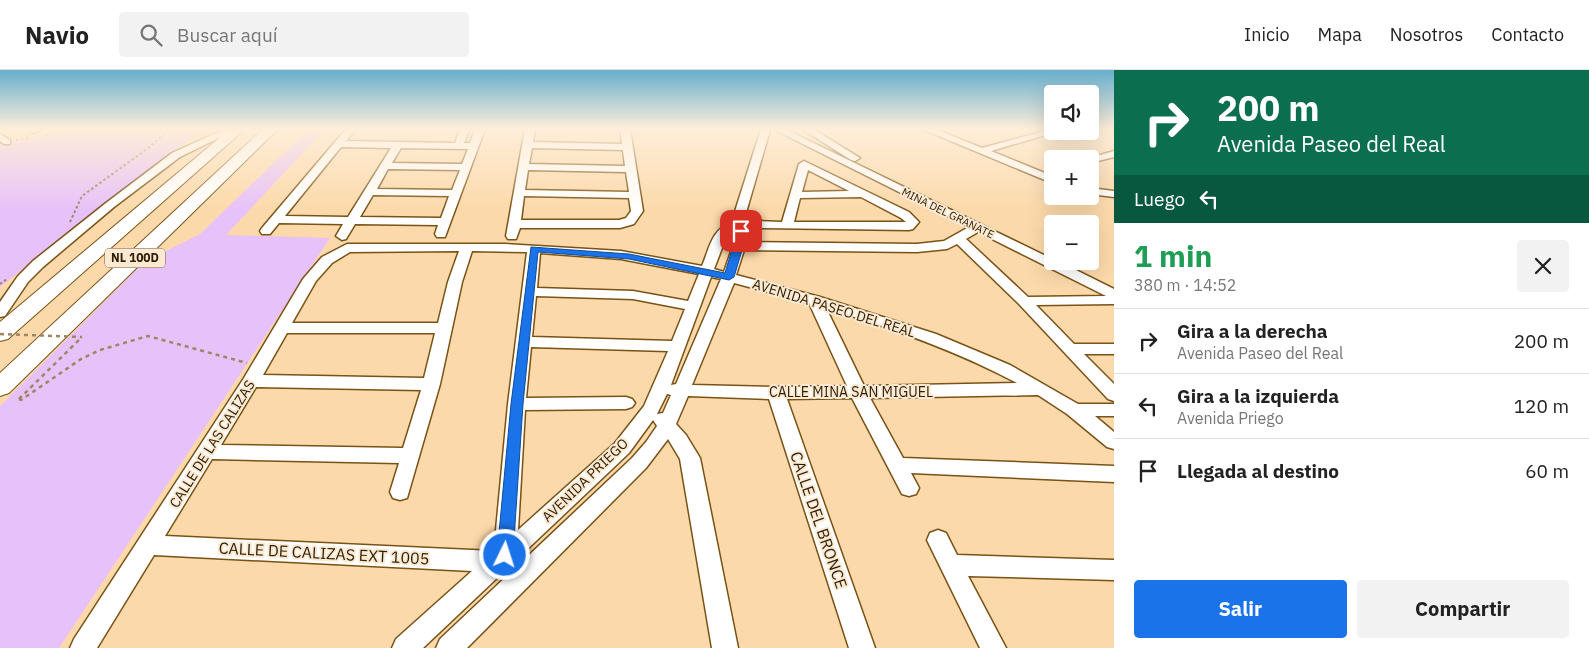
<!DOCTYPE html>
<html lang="es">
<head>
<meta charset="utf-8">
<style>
	:root { --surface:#fff; --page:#f2f2f2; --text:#222; --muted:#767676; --line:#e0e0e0; --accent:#1a73e8 }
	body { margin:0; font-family:"IBM Plex Sans",sans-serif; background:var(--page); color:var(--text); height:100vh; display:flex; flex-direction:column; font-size:19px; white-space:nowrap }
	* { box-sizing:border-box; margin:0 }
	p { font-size:16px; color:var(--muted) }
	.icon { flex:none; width:28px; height:28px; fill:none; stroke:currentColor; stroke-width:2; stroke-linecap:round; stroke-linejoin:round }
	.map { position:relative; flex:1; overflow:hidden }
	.sheet { display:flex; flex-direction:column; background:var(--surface); width:475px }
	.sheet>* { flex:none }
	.guide { background:#0b6e4f; color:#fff; overflow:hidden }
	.controls { position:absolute; left:1044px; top:15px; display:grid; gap:10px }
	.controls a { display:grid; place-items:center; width:55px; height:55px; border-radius:5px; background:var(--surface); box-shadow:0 5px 20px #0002; font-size:25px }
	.pin { position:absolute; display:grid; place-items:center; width:42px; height:42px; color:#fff; margin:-21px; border-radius:10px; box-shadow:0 2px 8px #0006 }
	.me { position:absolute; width:55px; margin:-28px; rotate:4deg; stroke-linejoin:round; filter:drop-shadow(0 0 4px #0008) }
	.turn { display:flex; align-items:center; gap:18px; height:105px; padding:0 20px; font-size:22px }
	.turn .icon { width:65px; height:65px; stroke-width:2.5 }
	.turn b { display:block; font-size:35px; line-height:42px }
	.then { display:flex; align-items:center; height:48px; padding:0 20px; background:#0003; gap:10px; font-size:19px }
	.round { display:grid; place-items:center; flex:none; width:52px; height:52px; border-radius:5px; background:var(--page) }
	.summary { display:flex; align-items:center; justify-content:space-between; height:85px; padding:0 20px }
	h1 { font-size:30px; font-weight:700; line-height:38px; color:#1e9e55 }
	.primary-button { display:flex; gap:10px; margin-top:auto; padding:10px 20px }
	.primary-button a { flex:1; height:58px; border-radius:5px; background:var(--accent); color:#fff; font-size:20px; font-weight:700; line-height:58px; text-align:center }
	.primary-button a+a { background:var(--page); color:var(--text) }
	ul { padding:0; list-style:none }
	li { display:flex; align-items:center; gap:15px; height:65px; padding:0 20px; border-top:1px solid var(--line) }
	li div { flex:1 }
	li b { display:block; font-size:19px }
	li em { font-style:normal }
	header { display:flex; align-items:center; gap:30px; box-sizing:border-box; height:70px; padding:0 25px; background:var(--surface); border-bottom:1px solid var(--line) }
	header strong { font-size:24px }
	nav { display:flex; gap:28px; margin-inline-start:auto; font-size:18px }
	.search { width:350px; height:45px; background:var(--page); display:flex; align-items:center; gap:12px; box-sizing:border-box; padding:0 18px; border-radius:5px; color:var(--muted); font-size:19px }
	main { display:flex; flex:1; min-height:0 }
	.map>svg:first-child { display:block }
	.green { fill:#e7c1fa }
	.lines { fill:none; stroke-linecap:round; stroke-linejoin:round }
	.minor-casing { stroke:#795215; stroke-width:3 }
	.highway-casing { stroke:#795215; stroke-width:2 }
	.path-far1 { stroke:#a08561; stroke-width:2; stroke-dasharray:2.5 2.5; stroke-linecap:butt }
	.path { stroke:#a08561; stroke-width:2.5; stroke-dasharray:4 4; stroke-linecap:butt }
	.minor { fill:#fff; fill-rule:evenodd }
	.highway { fill:#fff; fill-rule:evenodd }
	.path-bridge { stroke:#a08561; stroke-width:2.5; stroke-dasharray:4 4; stroke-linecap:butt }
	.route { fill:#1a73e8; stroke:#114b97 }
	.labels { text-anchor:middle; stroke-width:4; stroke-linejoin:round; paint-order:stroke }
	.far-street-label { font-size:11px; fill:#2e1d05; stroke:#fbe9d2 }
	.shield { fill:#fbe9d2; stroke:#6c5a42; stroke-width:1 }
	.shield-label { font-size:12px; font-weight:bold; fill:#2e1d05 }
	.street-label { font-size:14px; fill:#2e1d05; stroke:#fbe9d2 }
	.near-street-label { font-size:16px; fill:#2e1d05; stroke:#fbe9d2 }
</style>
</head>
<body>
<header>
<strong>Navio</strong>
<div class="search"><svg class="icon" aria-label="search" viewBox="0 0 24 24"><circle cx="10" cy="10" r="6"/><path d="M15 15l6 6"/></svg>Buscar aquí</div>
<nav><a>Inicio</a><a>Mapa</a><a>Nosotros</a><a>Contacto</a></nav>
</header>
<main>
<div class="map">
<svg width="1114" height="578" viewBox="0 0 1114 578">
	<rect width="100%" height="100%" fill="#fcd9aa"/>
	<path class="green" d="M81 59H203L0 217V75Z
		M309 59H325L226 165 330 168 59 578H0V336L144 192 200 164Z"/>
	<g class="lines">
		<defs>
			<path id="minor" d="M30 59H42L34 63 31 62Z
				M225 59H237L180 87 114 137 43 197 28 212 5 246 0 247V232L18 206 33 191 106 133 172 83Z
				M346 59H356L346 71 455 73 460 59H470L464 73H470L475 59H485L445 167H437L435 164 438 155 355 154 346 169 342 170 336 166 343 154 279 153 270 164H262L260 161 262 158ZM341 77 391 78 348 147 285 146ZM401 78 468 79 462 94 392 93ZM388 99 460 100 452 120 377 119ZM373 125 449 126 441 148 360 147Z
				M525 59H535L533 72 622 74 620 59H630L643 141 634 154 620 158H520L516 169H508L506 166ZM532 78 623 80 625 96 529 94ZM528 100 626 102 629 122 525 120ZM524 126 629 128 631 141 626 148 619 150H521Z
				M761 59 770 60 743 153 748 167 747 172 917 174 944 171 969 157 777 61 779 59H785L1052 189V191H1058L1114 219V234L1036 235 1074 274H1114V284H1084L1114 314V331L1108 329 1019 234 957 174 947 179 917 182 744 180 736 205 820 227 936 264 1010 295 1078 334H1114V346H1095L1114 362V379L1107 377 1067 344 1038 325 870 328 903 388 1114 396V412L911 403 919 418 916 424 909 426 902 424 852 328 787 329 875 578H849L769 329 688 326 676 354 686 365 700 388 738 578H712L680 389 668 369 646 398 467 578H436L440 569 632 388 646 372 657 356 653 350 629 383 423 578H392L396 569 472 501 154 485 97 578H70L74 569 244 308 303 209 322 187 347 174H504L621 181 702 196C710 177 711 161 732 151ZM733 160 736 167 724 202 714 199 727 165ZM978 162 1106 226 1028 227 966 169ZM459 181 448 212 438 253H292L316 211 332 193 350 182ZM472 181 527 182 508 334 494 481 165 466 212 389 399 393 390 422 393 428 400 430 407 428 440 314 462 212ZM540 183 621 189 699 204 688 231 633 221 537 218ZM711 207 721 209 676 314 671 315ZM734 213 809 233 847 316 776 317 692 315ZM536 226 633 229 685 239 672 271 532 267ZM826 238C892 258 957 281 1017 313L864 316ZM287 263H435L424 308 263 305ZM531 277 668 281 644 336 615 373 518 460 525 340 626 339 632 337 635 333 632 329 626 327 526 328ZM256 317 421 320 403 378 221 375ZM667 324 671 325 663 343 657 344Z
				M802 59H813L860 88 855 91 851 90Z
				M922 59H935L982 78 1052 59V61H1059L991 81 1052 106V113Z
				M0 64 10 70V74H4L0 71Z
				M1114 81V87L1090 93V89H1086Z
				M804 91 909 142 919 152 913 159 909 160 755 158 753 155 759 151 782 152 799 94ZM808 100 849 121 802 122ZM861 127 901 148 906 152H794L800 128Z
				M1090 118 1114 121V127L1090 124Z
				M938 460 946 463 957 485 1114 490V510L968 506 1006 578H980L927 470 930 463Z"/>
			<path id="highway" d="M230 59H245L8 269 0 271V252Z
				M263 59H278L9 323 0 326V303Z"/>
		</defs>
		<use href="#minor" class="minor-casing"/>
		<use href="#highway" class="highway-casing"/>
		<path class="path-far1" d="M46 65 78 59
			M16 70 28 68
			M70 152 82 126 151 76 169 59
			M0 214 7 209"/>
		<path class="path" d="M19 329 21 330 81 289 100 280 148 266 247 293
			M19 329 82 267"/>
		<use href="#minor" class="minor"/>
		<use href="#highway" class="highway"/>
		<path class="path-bridge" d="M0 264 82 267"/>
	</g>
	<linearGradient id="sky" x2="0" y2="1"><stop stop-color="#67afce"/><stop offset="0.42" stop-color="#feeed9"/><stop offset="1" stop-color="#feeed9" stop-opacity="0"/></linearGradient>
	<rect width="1114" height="140" fill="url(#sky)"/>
	<path class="route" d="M738 159H744L746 167 734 207 729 210 629 189 538 182 523 334 513 485 511 490 505 492 500 490 497 485 511 334 531 177 629 184 725 203Z"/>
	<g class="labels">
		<g class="far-street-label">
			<text transform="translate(948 143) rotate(26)" y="4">MINA DEL GRANATE</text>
		</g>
		<rect class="shield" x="105" y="178.5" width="60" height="19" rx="4"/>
		<g class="shield-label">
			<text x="135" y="192">NL 100D</text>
		</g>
		<g class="street-label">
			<text transform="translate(834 238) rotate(17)" y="5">AVENIDA PASEO DEL REAL</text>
			<text x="851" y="327">CALLE MINA SAN MIGUEL</text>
			<text transform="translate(212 374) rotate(-58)" y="5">CALLE DE LAS CALIZAS</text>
			<text transform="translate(585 410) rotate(-44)" y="5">AVENIDA PRIEGO</text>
		</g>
		<g class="near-street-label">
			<text transform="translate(819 450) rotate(71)" y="6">CALLE DEL BRONCE</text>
			<text transform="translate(324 483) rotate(3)" y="6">CALLE DE CALIZAS EXT 1005</text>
		</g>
	</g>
</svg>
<div class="controls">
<a><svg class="icon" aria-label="sound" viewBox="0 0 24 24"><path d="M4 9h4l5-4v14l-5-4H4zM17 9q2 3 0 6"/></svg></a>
<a>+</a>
<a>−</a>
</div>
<div class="pin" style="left:741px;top:161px;background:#d93025"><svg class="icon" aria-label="arrive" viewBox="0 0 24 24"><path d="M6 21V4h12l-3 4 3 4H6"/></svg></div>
<svg class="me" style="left:505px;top:485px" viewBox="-20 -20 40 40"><circle r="17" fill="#1a73e8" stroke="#fff" stroke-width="3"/><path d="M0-11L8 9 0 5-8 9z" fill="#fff"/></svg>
</div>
<section class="sheet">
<div class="guide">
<div class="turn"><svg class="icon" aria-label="right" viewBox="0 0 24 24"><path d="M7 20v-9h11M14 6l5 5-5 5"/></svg><div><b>200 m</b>Avenida Paseo del Real</div></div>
<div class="then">Luego<svg class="icon" aria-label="left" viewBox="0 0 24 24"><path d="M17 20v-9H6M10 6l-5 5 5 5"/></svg></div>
</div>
<div class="summary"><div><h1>1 min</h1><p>380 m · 14:52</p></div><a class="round"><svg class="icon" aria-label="close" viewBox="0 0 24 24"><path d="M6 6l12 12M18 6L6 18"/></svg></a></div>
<ul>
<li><svg class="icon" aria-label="right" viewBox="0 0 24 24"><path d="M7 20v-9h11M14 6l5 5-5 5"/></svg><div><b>Gira a la derecha</b><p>Avenida Paseo del Real</p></div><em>200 m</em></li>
<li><svg class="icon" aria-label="left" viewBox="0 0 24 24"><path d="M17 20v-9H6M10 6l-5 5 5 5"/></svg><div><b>Gira a la izquierda</b><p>Avenida Priego</p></div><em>120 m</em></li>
<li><svg class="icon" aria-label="arrive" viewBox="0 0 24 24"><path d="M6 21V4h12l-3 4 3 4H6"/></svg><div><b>Llegada al destino</b></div><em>60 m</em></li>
</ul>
<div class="primary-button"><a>Salir</a><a>Compartir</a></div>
</section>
</main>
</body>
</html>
